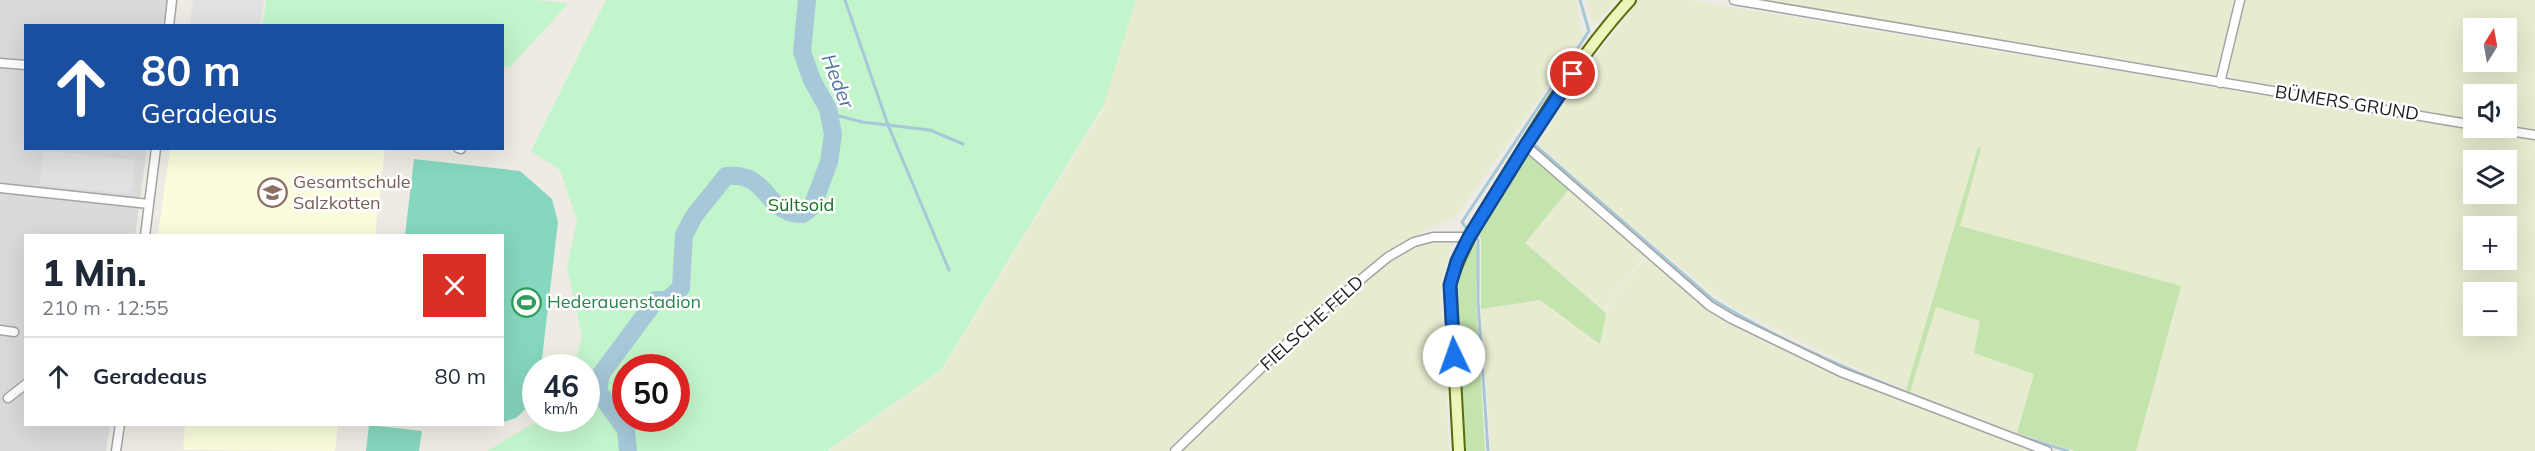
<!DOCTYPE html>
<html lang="de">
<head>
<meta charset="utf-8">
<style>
	:root { --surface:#fff; --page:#f2f2f3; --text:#1f2937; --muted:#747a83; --line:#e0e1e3 }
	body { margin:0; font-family:Mulish,sans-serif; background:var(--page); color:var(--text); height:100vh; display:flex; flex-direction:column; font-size:22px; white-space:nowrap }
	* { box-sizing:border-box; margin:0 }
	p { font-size:20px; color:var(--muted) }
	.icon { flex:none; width:33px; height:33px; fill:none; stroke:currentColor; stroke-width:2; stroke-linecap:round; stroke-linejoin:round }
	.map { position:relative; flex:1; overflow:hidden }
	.details { position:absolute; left:24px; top:234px; width:480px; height:192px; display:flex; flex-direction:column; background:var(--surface); border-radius:0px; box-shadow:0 6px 24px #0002 }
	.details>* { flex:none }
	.hud { position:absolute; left:24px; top:24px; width:480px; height:126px; border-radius:0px; box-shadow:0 6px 24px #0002; background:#1a4fa0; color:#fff; overflow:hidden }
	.needle { width:39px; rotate:11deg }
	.fabs { position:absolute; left:2463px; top:18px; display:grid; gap:12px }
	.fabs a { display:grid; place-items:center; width:54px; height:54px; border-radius:0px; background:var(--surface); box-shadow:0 6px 24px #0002; font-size:30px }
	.speed { position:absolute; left:522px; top:354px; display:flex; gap:12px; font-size:30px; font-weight:700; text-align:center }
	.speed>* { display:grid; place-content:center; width:78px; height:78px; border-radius:50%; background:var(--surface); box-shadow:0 6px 24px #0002; line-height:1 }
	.speed small { font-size:15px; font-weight:400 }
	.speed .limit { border:9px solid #d22; background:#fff; color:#111 }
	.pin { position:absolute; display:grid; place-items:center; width:51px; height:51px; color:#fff; margin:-26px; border:3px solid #fff; border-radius:50%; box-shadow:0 2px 6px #0007 }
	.me { position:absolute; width:66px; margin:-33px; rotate:357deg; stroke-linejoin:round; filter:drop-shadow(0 0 4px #0008) }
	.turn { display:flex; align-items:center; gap:21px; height:126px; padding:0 18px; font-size:27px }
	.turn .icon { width:78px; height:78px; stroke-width:2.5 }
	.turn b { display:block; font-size:42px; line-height:51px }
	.round { display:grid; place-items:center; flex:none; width:63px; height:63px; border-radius:0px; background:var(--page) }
	.overview { display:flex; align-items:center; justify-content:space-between; height:102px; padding:0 18px }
	h1 { font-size:36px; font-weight:800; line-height:45px }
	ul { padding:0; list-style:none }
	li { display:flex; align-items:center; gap:18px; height:78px; padding:0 18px; border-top:2px solid var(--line) }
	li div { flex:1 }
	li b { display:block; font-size:22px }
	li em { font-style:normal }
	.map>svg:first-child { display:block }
	.residential { fill:#dbdada }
	.education { fill:#fafcdd }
	.farmland { fill:#e7ebcf; fill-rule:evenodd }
	.grass { fill:#c3e4ac }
	.park { fill:#c2f5cb; fill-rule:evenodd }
	.pitch { fill:#86d7bf }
	.parking { fill:#e1e1e1 }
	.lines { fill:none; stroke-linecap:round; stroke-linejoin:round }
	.stream { stroke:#a6c8d8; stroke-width:3 }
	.river { stroke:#a6c8d8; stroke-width:18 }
	.minor-casing { stroke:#a4a4a4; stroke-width:11 }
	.secondary-casing { stroke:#596b0c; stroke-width:14 }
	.minor { stroke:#fff; stroke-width:8 }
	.secondary { stroke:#ecf5ba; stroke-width:10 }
	.route-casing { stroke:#114b97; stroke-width:15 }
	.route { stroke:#1a73e8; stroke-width:10 }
	.labels { text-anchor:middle; stroke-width:5; stroke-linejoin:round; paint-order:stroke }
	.street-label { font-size:18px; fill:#1d1d1d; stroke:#fff }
	.education-label { font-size:18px; fill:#785e54; stroke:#fff; text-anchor:start }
	.park-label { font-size:18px; fill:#137323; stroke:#fff }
	.leisure-label { font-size:18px; fill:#27864d; stroke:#fff; text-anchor:start }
	.water-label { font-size:20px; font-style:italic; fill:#5073a5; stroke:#fff }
</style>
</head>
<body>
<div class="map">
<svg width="2535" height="451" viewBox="0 0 2535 451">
	<rect width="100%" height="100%" fill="#edebe3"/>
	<path class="residential" d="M0 0H167L163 25 26 26V148L147 149 135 235 26 236V424L110 425 106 451H0Z"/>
	<path class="education" d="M170 149H385L375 235H158Z
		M185 425V424L338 425 335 451 183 450Z"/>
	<path class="farmland" d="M968 0H1577L1582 37 1456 217 1428 229 1386 253 1304 320 1168 451H830L942 371 1106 105Z
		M1587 0H1618L1594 25Z
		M1639 0H1687L2535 140V451H2136L2181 287 1959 226 1981 149 1978 147 1906 390 1843 362 1737 310 1717 297 1634 229 1538 144 1591 63ZM2474 160H2506V194H2474ZM2474 226H2506V260H2474ZM2474 292H2506V326H2474Z
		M1756 0H2237L2220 74 2216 78Z
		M2245 0H2535V130L2507 125 2506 94H2474L2473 119 2233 79 2228 72ZM2474 28H2506V62H2474Z
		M1570 188 1646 254 1616 292 1605 310 1524 243Z
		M1433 240 1453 241 1441 285 1449 451H1182L1311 327 1390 262 1415 247Z
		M1647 257 1708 310 1730 325 1843 377 2034 451H1491L1481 309 1540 300 1599 343 1606 313 1617 292Z
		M1936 307 1980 321 1974 353 2034 374 2017 433 1910 392Z"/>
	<path class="grass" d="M1978 147 1981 148 1960 226 2181 286 2136 451H2075L2017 433 2034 374 1974 353 1980 321 1936 307 1910 392 1906 390Z
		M1531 156 1570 188 1525 243 1606 313 1600 344 1540 300 1481 309V238L1477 235 1524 157Z
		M1474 240 1477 245 1476 301 1485 451H1465L1457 290 1465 257Z"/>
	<path class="park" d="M266 0H535L569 3 510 67H503L502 26 263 25Z
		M606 0H1136L1103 106 941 370 827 451H487L541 419 586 418V368L574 367 582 336 567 267 577 221 560 170 531 151ZM626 368H676V418H626Z"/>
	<path class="pitch" d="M414 159 520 171 552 199 558 222 541 367 536 368 535 400 516 418 503 422 502 236 405 235Z
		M369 425 422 431 419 451H366Z"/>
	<path class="parking" d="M193 0H264L260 25H190Z
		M43 150 135 160 133 189 127 194 40 185Z"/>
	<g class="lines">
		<path class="stream" d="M845 0 888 125 949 270
			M828 113 862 122 930 130 963 144
			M1536 146 1712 299C1799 353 1895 388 1990 425
			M1466 228 1462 222 1589 31 1580 0
			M1476 237 1478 240V302L1488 451
			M2016 435 2068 451"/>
		<path class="river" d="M628 451 626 430 598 391 601 374 656 300H667L681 288 684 235 694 216 726 176C764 172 763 202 789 212 793 214 799 214 803 214L812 207 829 162 833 134 828 109 812 80 802 52 807 0"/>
		<defs>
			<path id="minor" d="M1734 0 2474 125
				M169 26 172 0
				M0 63 26 65
				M2220 83 2240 0
				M2490 128 2535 135
				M1525 145 1710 306 1732 319 1841 372 2047 451
				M458 148 461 149
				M0 188 149 204
				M145 236 156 148
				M0 330 14 332
				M8 398 26 384
				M116 451 120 424
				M1175 451 1308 323 1388 257 1414 242 1433 237H1469"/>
			<path id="secondary" d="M1459 451 1450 285C1462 244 1486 209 1509 172 1545 113 1583 51 1630 0"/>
		</defs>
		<use href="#minor" class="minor-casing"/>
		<use href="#secondary" class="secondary-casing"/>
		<use href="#minor" class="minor"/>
		<use href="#secondary" class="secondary"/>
	</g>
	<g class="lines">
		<defs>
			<path id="route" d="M1454 356 1450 285 1457 261 1469 237 1526 145 1573 74"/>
		</defs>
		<use href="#route" class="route-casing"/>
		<use href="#route" class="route"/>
	</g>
	<defs>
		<symbol id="school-ring" viewBox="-11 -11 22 22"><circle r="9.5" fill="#fff" stroke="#8d6e63" stroke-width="1.5"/><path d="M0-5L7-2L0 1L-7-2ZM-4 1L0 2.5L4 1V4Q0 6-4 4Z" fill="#8d6e63"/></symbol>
		<symbol id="stadium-ring" viewBox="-11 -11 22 22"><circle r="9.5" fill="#fff" stroke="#2e9e5b" stroke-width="1.5"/><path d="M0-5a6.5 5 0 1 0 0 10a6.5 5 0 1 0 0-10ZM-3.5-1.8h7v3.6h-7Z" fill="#2e9e5b"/></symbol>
	</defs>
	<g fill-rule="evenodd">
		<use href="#school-ring" x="256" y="176" width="33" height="33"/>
		<use href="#stadium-ring" x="510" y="286" width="33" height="33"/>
	</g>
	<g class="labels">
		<g class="street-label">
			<text transform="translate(2347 103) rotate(9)" y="6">BÜMERS GRUND</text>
			<text transform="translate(1312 323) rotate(-42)" y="6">FIELSCHE FELD</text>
		</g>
		<g class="education-label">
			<text x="293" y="188">Gesamtschule<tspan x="293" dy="21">Salzkotten</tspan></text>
		</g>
		<g class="park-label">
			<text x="801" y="211">Sültsoid</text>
		</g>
		<g class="leisure-label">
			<text x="547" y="308">Hederauenstadion</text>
		</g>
		<g class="water-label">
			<text transform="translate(838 81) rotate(69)" y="7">Heder</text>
		</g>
	</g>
</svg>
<div class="fabs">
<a><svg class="needle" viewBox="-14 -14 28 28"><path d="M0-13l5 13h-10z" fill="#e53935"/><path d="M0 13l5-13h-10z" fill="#747a83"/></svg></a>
<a><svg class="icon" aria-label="sound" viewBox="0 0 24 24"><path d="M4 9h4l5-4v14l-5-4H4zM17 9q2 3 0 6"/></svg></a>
<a><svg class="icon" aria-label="layers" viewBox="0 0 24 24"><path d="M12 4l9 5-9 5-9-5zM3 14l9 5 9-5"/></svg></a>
<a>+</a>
<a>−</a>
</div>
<div class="speed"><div>46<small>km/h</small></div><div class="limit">50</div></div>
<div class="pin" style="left:1573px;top:74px;background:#d93025"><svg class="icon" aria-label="arrive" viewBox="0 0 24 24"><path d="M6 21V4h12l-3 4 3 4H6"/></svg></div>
<svg class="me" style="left:1454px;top:356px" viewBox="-20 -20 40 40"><circle r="19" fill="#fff"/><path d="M0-13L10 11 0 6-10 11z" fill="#1a73e8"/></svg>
<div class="hud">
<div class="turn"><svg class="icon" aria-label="ahead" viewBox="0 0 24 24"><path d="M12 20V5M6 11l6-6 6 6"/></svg><div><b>80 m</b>Geradeaus</div></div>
</div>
<section class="details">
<div class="overview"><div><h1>1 Min.</h1><p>210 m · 12:55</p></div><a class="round" style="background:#d93025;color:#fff"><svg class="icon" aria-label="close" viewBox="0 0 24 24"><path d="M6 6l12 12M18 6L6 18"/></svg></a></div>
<ul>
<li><svg class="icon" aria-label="ahead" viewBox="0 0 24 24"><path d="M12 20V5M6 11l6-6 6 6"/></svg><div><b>Geradeaus</b></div><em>80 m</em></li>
</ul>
</section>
</div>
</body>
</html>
